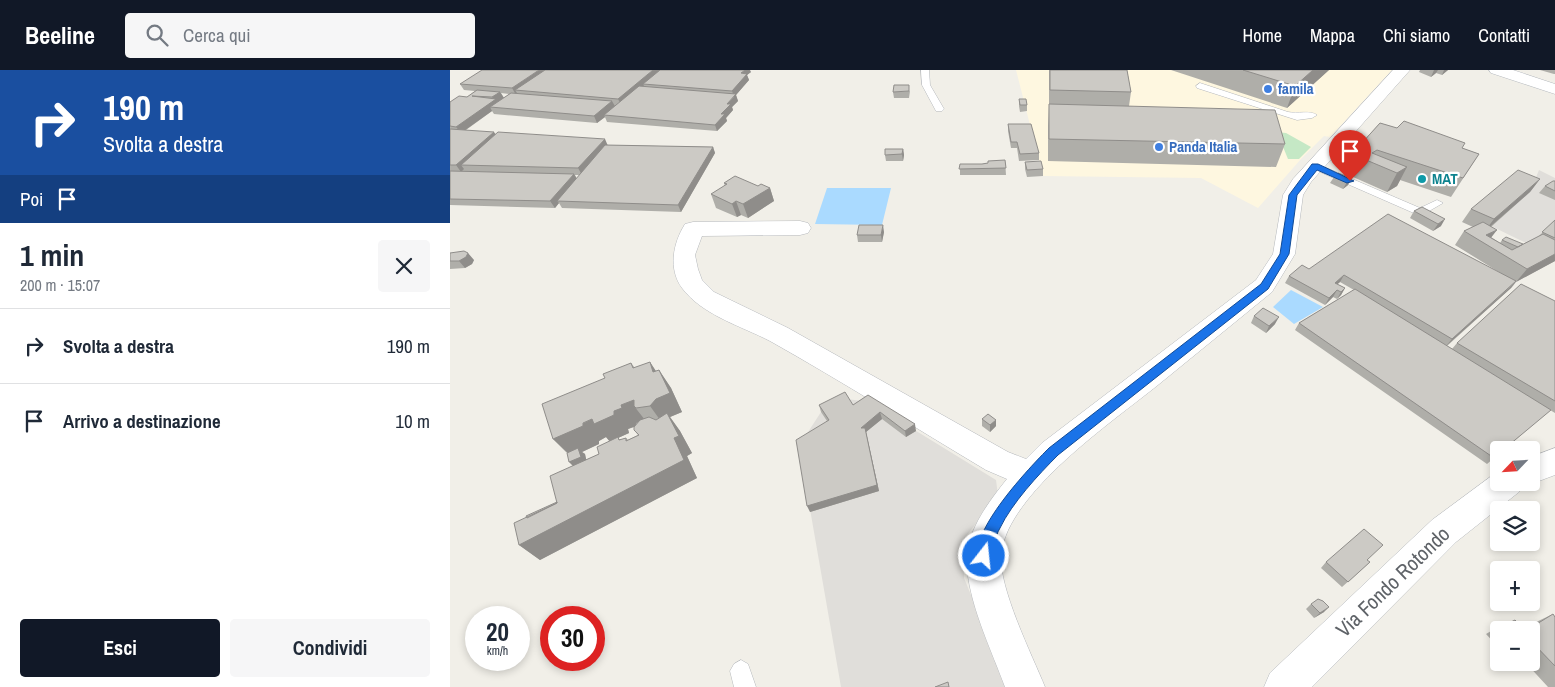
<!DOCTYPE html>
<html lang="it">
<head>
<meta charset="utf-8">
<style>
	:root { --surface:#fff; --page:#f6f6f7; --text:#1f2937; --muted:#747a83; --line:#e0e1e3; --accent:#111827 }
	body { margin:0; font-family:"Archivo Narrow",sans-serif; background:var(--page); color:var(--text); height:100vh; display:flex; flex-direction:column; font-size:19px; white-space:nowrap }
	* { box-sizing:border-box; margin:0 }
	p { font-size:16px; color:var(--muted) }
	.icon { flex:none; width:28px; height:28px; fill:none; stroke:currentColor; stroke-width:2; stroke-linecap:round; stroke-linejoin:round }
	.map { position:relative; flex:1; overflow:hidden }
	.details { display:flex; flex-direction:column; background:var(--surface); width:450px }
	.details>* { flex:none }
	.guide { background:#1a4fa0; color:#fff; overflow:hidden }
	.needle { width:32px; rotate:245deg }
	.fabs { position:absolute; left:1040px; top:371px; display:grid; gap:10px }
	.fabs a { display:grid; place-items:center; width:50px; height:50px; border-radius:5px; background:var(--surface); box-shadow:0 2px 8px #0003; font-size:25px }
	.speed { position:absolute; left:15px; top:536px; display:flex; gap:10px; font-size:25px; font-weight:700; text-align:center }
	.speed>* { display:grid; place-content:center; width:65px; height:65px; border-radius:50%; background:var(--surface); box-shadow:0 2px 8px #0003; line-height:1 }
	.speed small { font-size:12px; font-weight:400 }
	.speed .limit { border:8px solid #d22; background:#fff; color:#111 }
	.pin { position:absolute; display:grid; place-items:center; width:42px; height:42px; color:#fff; margin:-51px -21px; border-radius:50% 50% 50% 0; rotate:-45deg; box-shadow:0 0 5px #0007 }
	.pin .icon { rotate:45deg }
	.me { position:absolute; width:55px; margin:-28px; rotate:16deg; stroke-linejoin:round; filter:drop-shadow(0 0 4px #0008) }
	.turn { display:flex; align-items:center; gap:18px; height:105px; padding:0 20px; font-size:22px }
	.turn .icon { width:65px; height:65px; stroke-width:2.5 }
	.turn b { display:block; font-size:35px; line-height:42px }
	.then { display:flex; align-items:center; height:48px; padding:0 20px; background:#0003; gap:10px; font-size:19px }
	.round { display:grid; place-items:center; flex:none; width:52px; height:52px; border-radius:5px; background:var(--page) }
	.summary { display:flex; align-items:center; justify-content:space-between; height:85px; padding:0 20px }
	h1 { font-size:30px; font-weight:700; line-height:38px }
	.cta { display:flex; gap:10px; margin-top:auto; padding:10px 20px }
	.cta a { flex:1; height:58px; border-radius:5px; background:var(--accent); color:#fff; font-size:20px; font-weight:700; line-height:58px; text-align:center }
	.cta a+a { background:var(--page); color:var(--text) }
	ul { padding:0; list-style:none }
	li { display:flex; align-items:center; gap:15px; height:75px; padding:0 20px; border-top:1px solid var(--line) }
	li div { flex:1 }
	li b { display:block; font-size:19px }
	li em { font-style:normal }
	header { display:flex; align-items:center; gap:30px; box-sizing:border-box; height:70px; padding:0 25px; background:var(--accent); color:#fff }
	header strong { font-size:24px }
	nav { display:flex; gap:28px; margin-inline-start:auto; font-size:18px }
	.search { width:350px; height:45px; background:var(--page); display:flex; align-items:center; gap:12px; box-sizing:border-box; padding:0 18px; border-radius:5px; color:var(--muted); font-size:19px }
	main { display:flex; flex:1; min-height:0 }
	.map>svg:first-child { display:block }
	.commercial { fill:#fef7e0 }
	.industrial { fill:#e0deda }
	.green { fill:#c5e8c5 }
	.water { fill:#aadaff }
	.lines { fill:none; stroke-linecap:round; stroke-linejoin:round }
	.service-casing { stroke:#b5b8bc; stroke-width:1 }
	.minor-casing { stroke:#b5b8bc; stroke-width:1 }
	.secondary-casing { stroke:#b6babf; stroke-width:1 }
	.service { fill:#fff; fill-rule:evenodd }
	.minor { fill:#fff; fill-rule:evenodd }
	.secondary { fill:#fff; fill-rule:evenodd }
	.wall { fill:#afaea9; fill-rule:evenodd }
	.shaded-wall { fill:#8f8d8a }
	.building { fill:#cccac5; stroke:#8f8d8a }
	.route { fill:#1a73e8; stroke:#114b97 }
	.shop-dot { fill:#3f7fe0; stroke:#fff; stroke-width:2 }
	.culture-dot { fill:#0f9aa8; stroke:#fff; stroke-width:2 }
	.labels { text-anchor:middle; stroke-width:4.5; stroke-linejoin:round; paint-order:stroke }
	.far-shop-label { font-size:15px; font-weight:bold; fill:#366cbe; stroke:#fff; text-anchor:start }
	.far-culture-label { font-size:15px; font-weight:bold; fill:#0d838f; stroke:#fff; text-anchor:start }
	.near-street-label { font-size:21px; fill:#5f6368; stroke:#fff }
</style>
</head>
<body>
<header>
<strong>Beeline</strong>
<div class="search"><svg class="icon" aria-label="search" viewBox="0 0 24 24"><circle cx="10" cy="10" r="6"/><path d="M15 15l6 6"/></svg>Cerca qui</div>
<nav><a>Home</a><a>Mappa</a><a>Chi siamo</a><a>Contatti</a></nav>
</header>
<main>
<section class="details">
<div class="guide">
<div class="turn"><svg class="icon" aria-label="right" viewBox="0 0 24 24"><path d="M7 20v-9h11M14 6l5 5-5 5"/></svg><div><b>190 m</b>Svolta a destra</div></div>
<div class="then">Poi<svg class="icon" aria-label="arrive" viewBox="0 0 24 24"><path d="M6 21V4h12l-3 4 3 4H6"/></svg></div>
</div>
<div class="summary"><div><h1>1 min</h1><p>200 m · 15:07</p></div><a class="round"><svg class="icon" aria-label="close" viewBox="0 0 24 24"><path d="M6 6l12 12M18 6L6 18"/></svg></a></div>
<ul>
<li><svg class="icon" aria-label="right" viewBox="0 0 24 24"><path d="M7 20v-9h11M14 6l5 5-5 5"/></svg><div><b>Svolta a destra</b></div><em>190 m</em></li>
<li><svg class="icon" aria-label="arrive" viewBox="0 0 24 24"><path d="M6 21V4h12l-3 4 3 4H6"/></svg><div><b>Arrivo a destinazione</b></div><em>10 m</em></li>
</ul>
<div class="cta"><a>Esci</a><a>Condividi</a></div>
</section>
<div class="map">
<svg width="1105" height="617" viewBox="0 0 1105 617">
	<rect width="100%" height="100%" fill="#f1efe8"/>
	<path class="commercial" d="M566 0H942L880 67 874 66 851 89 808 138 751 108 593 106Z"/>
	<path class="industrial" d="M1089 100 1105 108V187L1041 156 1080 122Z
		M397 329 419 332 546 410 548 426 517 465 514 508 559 617H391L349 376 371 342Z"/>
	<path class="green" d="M827 62 836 63 861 77 849 89H838Z"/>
	<path class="water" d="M377 118H441L432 155 365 154Z
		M841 220 873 237 844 254 823 237Z"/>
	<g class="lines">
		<defs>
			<path id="service" d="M471 0H479L480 15 494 39 492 41H486L472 15Z
				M750 13 838 42C847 44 860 40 867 45L862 48 847 50 747 18 746 16Z
				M865 93 970 138 987 130 993 133 974 144H966L861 98 860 96Z
				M291 590 298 594 306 617H284L280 601 284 594Z"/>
			<path id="minor" d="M943 0H960L861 112 853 125 845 184 822 222C784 253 746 284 708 315 662 352 558 423 551 484 548 517 582 585 595 617H555C542 581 515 526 517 487 518 459 540 430 557 409L536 400C464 357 393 312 320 271 291 256 252 245 232 218 218 199 223 173 235 154L243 152 350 151 358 153 361 158 358 163 350 165 252 166 245 185 248 199 252 210 264 222 338 258 558 382 576 389 592 373 806 210 823 184 833 125 843 109Z
				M1105 378V405L1081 414 1076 412H1081V387Z
				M1047 402H1049V412H1073L1069 422 1006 472 862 617H814L820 603 982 450Z"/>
			<path id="secondary" d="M1039 0H1063L1105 14V24L1041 3Z"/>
		</defs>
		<use href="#service" class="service-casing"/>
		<use href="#minor" class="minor-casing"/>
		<use href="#secondary" class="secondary-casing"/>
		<use href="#service" class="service"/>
		<use href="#minor" class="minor"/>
		<use href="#secondary" class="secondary"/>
	</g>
	<path class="wall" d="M599 0H677L681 22 679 36 835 74 826 97 598 91V56L599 34Z
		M721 0H879L837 38Z
		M970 0H998L992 5 986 3 981 7 969 2Z
		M1090 0H1105V4H1104Z
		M301 2 297 5 299 10 286 25 288 31 282 37 283 40 276 48 277 51 267 61 157 52 155 47 147 53 44 44 42 41 16 60 46 64 158 75 263 77 265 83 231 142 112 138 109 133 105 138 0 135V32L17 27 25 21 14 20 10 14ZM51 23 59 24 54 28ZM125 105H130L127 109Z
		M460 21 459 28H444L443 22Z
		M569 29 577 35V41L570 42 569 36Z
		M930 53 1012 78 1029 84 1001 127 950 110 947 116 937 122 894 103 902 84Z
		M558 54 589 83V90L569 91 567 78H561L558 61Z
		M453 79 454 85 453 91H436L435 85Z
		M555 90 556 105H510V94H532Z
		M575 92 593 99V106L577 107 575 99Z
		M884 107 901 108 898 115 893 119 880 113Z
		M1090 109 1080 122 1041 157V167L1050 173 1052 170 1073 174 1088 167 1105 150V191L1066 212 1061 218 997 276 1002 279 1007 273 1105 231V343L1100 340 1037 394 845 260 849 253 904 220 890 212 887 214 895 218 891 225 887 229 883 227 875 235 835 213 839 206 859 199 1052 204 1005 175 1014 161 1023 157 1012 152 1021 139Z
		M1105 111V130L1089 123 1095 116Z
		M274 113 320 118 324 131 298 148 291 145 287 147 266 138 261 124 275 116Z
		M972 137 991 156 983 161 960 148 964 141Z
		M434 162 432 172H408L407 165Z
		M0 183 24 190 22 194 15 198 0 199Z
		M804 246 825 254 816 263 801 253Z
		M200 292 206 301 209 300 221 318 232 342 220 347 230 361 242 383 237 386 247 408 90 490 69 475 107 432 123 395 117 383 103 369 155 308 181 293 185 298ZM184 357V360L188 365 178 370 176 368 170 370 168 368 179 363 178 359ZM156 367 160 371 149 384 136 390 135 384 132 382 149 374V371Z
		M418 325 466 361 456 367 432 349 416 362 429 421 360 442 377 351 371 342 369 335H403Z
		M532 349 546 350V356L540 362 532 356Z
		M876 492H920L892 517 871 498Z
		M861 534 874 542 864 548 856 539Z
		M1103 544 1105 547V617H1098L1075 592H1081V560H1049V578L1036 564 1053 554 1055 555 1074 559 1084 553Z"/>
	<path class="shaded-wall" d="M89 0H101L65 20 67 23 66 25 62 18Z
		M203 0H213L193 14 194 16 171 35 168 29Z
		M295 0H300L301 2 297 5 299 10 286 25 288 31 282 37 283 40 276 48 277 51 267 61 265 55 277 34 284 27 282 21 291 3Z
		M863 0H879L837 38 845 16Z
		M984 0H988L986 3 981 7Z
		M994 0H998L992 5Z
		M50 22 54 28 40 37 42 41 11 63 6 57 44 30 42 27Z
		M162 31 166 38 154 45 155 47 147 53 144 46Z
		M44 62 48 68 11 95 14 99 11 102 6 95Z
		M155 69 158 76 132 105 128 98Z
		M263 77 265 83 231 142 228 135Z
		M453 79 454 85 453 91 452 84Z
		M957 97 947 116 937 122 947 103Z
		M124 104 128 111 107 131 109 133 105 138 100 131Z
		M901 108 898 115 893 119 897 112Z
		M1090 109 1080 122 1034 162 1044 149Z
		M320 118 324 131 298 148 293 134Z
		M286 131 291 145 287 147 282 134Z
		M995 149 991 156 983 161 988 154Z
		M433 155 434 162 432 172 431 165Z
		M1047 160 1037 173 1036 165Z
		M18 183 24 190 22 194 15 198 9 191Z
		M1105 184V191L1066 212 1061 218 996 276 1002 269 1066 212 1077 199Z
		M894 205 890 212 881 220 885 213Z
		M895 218 891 225 887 229 891 222Z
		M887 220 883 227 875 235 879 228Z
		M829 247 825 254 816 263 819 256Z
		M200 292 212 311 203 302Z
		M209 300 221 318 232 342 220 347 230 361 242 383 237 386 247 408 90 490 69 475 213 354 200 336Z
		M184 330V336L195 350 186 353V356L178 359 179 363 168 368 183 385 160 372 156 367 149 371V374L132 382 135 384 137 393 125 398 119 392 121 386 103 369 142 349 164 341 171 335Z
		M430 342 432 349 416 362 429 421 360 442 357 436 411 358Z
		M546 350V356L540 362V355Z
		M465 354 466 361 456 367 455 361Z
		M879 537 874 542 864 548 870 543Z"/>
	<path class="building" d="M32 0H89L62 18 10 14Z
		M95 0H203L168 29 65 20Z
		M210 0H295L291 3 297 4 282 21 193 14Z
		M600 0H677L681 22 600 20Z
		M793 0H863L845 16Z
		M444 15H459V21L443 22Z
		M189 16 286 24 277 34H281L271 44H275L265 55 154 45Z
		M27 20 50 22 42 27 22 26 46 29 6 57 0 56V32L9 26 17 27Z
		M61 23 162 31 144 46 40 37Z
		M569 29H576L577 35H570Z
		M599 34 825 40 835 74 599 69Z
		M954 51 1015 73 1012 78 1029 84 1013 108 927 80 922 83 957 97 947 103 902 84 930 53 947 58Z
		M558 54H581L589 83 570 84 567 72H561Z
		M0 59 44 62 6 95H0Z
		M48 62 155 69 128 98 11 95Z
		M155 75 263 77 228 135 107 131Z
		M435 79H453L452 84 435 85Z
		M555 90 556 98 509 99 510 94H532L538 93V91Z
		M591 91 593 99 577 100 575 92Z
		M1068 100 1090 109 1044 149 1021 139Z
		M0 101 124 104 100 131 0 129Z
		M888 103 901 108 897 112 884 107Z
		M285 106 308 116 311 114 320 118 293 134 286 131 282 134 261 124 277 114 274 113Z
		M1103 111H1105V121L1095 116Z
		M972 137 995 149 988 154 964 141Z
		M938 144 1066 211 1002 269 894 205 885 213 895 218 891 222 887 220 879 228 839 206 852 195 859 199Z
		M1105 150V168L1092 162Z
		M1033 152 1047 160 1036 165 1062 180 1093 164 1105 170V184L1077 199 1014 161Z
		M409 155H433L431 165H407Z
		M1056 167 1073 174 1068 177 1052 170Z
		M14 181 18 183 16 187 9 191H0V183Z
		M1071 214 1105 231V331L1007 273Z
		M905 219 1101 340 1053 380H1049V383L1044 388 849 253Z
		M813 238 829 247 819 256 804 246Z
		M200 292 203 302 209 300 220 323 206 329 200 336 186 338 184 336V330L171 335 172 338 164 341V345L144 354 142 349 133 353V356L103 369 92 334 155 308 153 304 181 293 183 298Z
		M395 322 403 335 418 325 465 354 455 361 430 342 411 358H415L427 415 357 436 346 370 379 350 369 335Z
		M217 343 229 366 224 368 234 390 69 475 64 453 107 433 100 406 149 384 147 377 168 367 169 370 176 368V371L189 365 184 360V357L190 350 199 347 206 350Z
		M538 344 546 350 540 355 532 349Z
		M128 378 131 387 119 392 117 383Z
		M107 432V433L77 448 76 446Z
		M914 459 933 475 917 490 920 492 898 512 876 492Z
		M868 529 873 531 879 537 870 543 861 534Z
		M1103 544 1105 547V596L1081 571V560H1077Z
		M1065 550 1075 560H1049V564L1044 559 1053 554 1055 555Z
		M498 612 499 617H485Z"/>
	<path class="route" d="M862 94H868L904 111 897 113 867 100 847 125 839 184 818 219 608 385C588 405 562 433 550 458 544 468 544 480 539 491L534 492 529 491C517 463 580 397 599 378L811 214 830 184 839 125Z"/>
	<g class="shop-dot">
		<circle cx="818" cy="19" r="5"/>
		<circle cx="709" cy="77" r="5"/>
	</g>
	<circle class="culture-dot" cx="972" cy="109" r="5"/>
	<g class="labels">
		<g class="far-shop-label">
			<text x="828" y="24">famila</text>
			<text x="719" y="82">Panda Italia</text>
		</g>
		<g class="far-culture-label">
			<text x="982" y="114">MAT</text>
		</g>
		<g class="near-street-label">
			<text transform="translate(943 512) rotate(-44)" y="7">Via Fondo Rotondo</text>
		</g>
	</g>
</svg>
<div class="fabs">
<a><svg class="needle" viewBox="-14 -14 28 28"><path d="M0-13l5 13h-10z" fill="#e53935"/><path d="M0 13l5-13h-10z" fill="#747a83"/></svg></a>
<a><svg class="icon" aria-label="layers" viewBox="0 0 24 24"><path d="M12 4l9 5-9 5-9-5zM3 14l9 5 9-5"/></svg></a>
<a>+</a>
<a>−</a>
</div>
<div class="speed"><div>20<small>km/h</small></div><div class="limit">30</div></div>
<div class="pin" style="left:900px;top:111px;background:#d93025"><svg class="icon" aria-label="arrive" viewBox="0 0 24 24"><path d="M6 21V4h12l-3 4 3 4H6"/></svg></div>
<svg class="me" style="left:534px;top:486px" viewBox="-20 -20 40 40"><circle r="17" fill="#1a73e8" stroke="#fff" stroke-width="3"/><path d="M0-11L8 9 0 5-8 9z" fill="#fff"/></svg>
</div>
</main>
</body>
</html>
